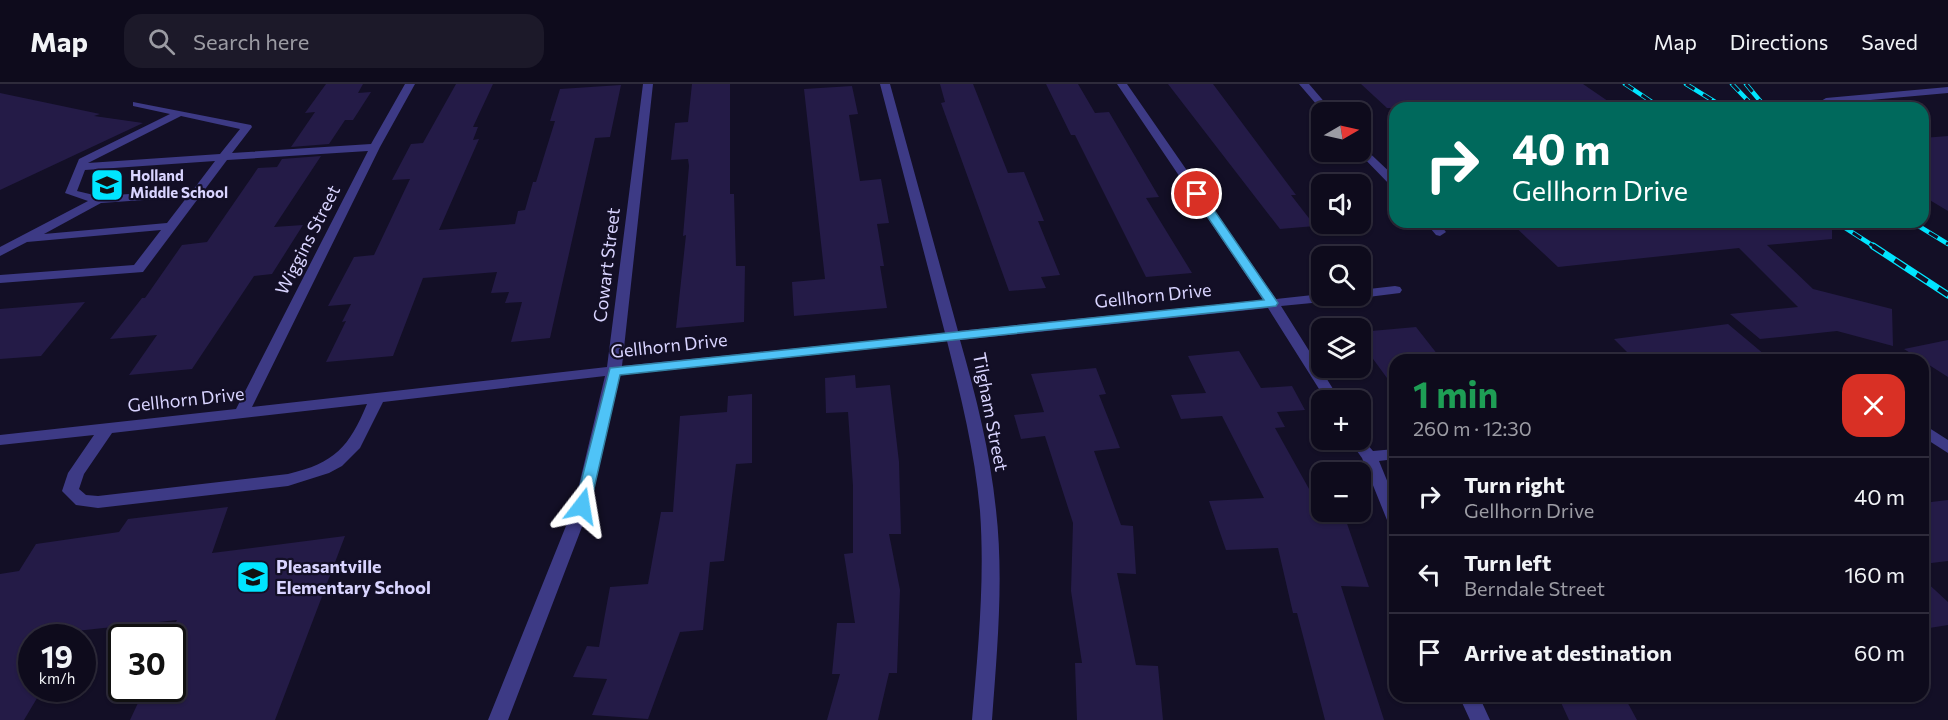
<!DOCTYPE html>
<html lang="en">
<head>
<meta charset="utf-8">
<style>
	:root { --surface:#0e0b1c; --page:#1c1929; --text:#f1f3f6; --muted:#9b9ba3; --line:#2e2b3b }
	body { margin:0; font-family:Commissioner,sans-serif; background:var(--page); color:var(--text); height:100vh; display:flex; flex-direction:column; font-size:22px; white-space:nowrap }
	* { box-sizing:border-box; margin:0 }
	p { font-size:20px; color:var(--muted) }
	.icon { flex:none; width:33px; height:33px; fill:none; stroke:currentColor; stroke-width:2; stroke-linecap:round; stroke-linejoin:round }
	.map { position:relative; flex:1; overflow:hidden }
	.panel { position:absolute; left:1389px; top:270px; width:540px; height:348px; display:flex; flex-direction:column; background:var(--surface); border-radius:18px; box-shadow:0 2px 4px #0004,0 0 0 2px var(--line) }
	.panel>* { flex:none }
	.hud { position:absolute; left:1389px; top:18px; width:540px; height:126px; border-radius:18px; box-shadow:0 2px 4px #0004,0 0 0 2px var(--line); background:#00695c; color:#fff; overflow:hidden }
	.needle { width:39px; rotate:81deg }
	.buttons { position:absolute; left:1311px; top:18px; display:grid; gap:12px }
	.buttons a { display:grid; place-items:center; width:60px; height:60px; border-radius:12px; background:var(--surface); box-shadow:0 2px 4px #0004,0 0 0 2px var(--line); font-size:30px }
	.speed { position:absolute; left:18px; top:540px; display:flex; gap:12px; font-size:30px; font-weight:700; text-align:center }
	.speed>* { display:grid; place-content:center; width:78px; height:78px; border-radius:50%; background:var(--surface); box-shadow:0 2px 4px #0004,0 0 0 2px var(--line); line-height:1 }
	.speed small { font-size:15px; font-weight:400 }
	.speed .limit { border:3px solid #111; border-radius:9px; background:#fff; color:#111 }
	.pin { position:absolute; display:grid; place-items:center; width:51px; height:51px; color:#fff; margin:-26px; border:3px solid #fff; border-radius:50%; box-shadow:0 2px 6px #0007 }
	.me { position:absolute; width:66px; margin:-33px; rotate:14deg; stroke-linejoin:round; filter:drop-shadow(0 0 4px #0008) }
	.turn { display:flex; align-items:center; gap:21px; height:126px; padding:0 24px; font-size:27px }
	.turn .icon { width:78px; height:78px; stroke-width:2.5 }
	.turn b { display:block; font-size:42px; line-height:51px }
	.round { display:grid; place-items:center; flex:none; width:63px; height:63px; border-radius:18px; background:var(--page) }
	.headline { display:flex; align-items:center; justify-content:space-between; height:102px; padding:0 24px }
	h1 { font-size:36px; font-weight:700; line-height:45px; color:#1e9e55 }
	ul { padding:0; list-style:none }
	li { display:flex; align-items:center; gap:18px; height:78px; padding:0 24px; border-top:2px solid var(--line) }
	li div { flex:1 }
	li b { display:block; font-size:22px }
	li em { font-style:normal }
	header { display:flex; align-items:center; gap:36px; box-sizing:border-box; height:84px; padding:0 30px; background:var(--surface); border-bottom:2px solid var(--line) }
	header strong { font-size:28px }
	nav { display:flex; gap:33px; margin-inline-start:auto; font-size:21px }
	.search { width:420px; height:54px; background:var(--page); display:flex; align-items:center; gap:15px; box-sizing:border-box; padding:0 21px; border-radius:18px; color:var(--muted); font-size:22px }
	.map>svg:first-child { display:block }
	.building { fill:#241b47 }
	.lines { fill:none; stroke-linecap:round; stroke-linejoin:round }
	.minor { fill:#3d3a85; fill-rule:evenodd }
	.rail-far1-casing { stroke:#00e5ff; stroke-width:4.5 }
	.rail-casing { stroke:#00e5ff; stroke-width:7 }
	.rail-far1 { stroke:#130f26; stroke-width:3; stroke-dasharray:10; stroke-linecap:butt }
	.rail { stroke:#130f26; stroke-width:4.5; stroke-dasharray:13; stroke-linecap:butt }
	.route { fill:#4fc3f7; stroke:#337fa1; stroke-width:1.5 }
	.labels { text-anchor:middle; stroke-width:4.5; stroke-linejoin:round; paint-order:stroke }
	.far-poi-label { font-size:15px; font-weight:bold; fill:#d9d4ff; stroke:#130f26; text-anchor:start }
	.street-label { font-size:18px; fill:#d9d4ff; stroke:#130f26 }
	.poi-label { font-size:18px; font-weight:bold; fill:#d9d4ff; stroke:#130f26; text-anchor:start }
</style>
</head>
<body>
<header>
<strong>Map</strong>
<div class="search"><svg class="icon" aria-label="search" viewBox="0 0 24 24"><circle cx="10" cy="10" r="6"/><path d="M15 15l6 6"/></svg>Search here</div>
<nav><a>Map</a><a>Directions</a><a>Saved</a></nav>
</header>
<div class="map">
<svg width="1948" height="636" viewBox="0 0 1948 636">
	<rect width="100%" height="100%" fill="#130f26"/>
	<path class="building" d="M326 0H363L358 9 371 8 353 36H345L329 60 291 63 315 28 305 29Z
		M456 0H493L473 43H478L473 56 479 55 439 146 515 140 518 127 525 126 533 98H536L555 37H550L560 5 621 1 610 53 595 54 550 254 511 258 522 218 505 219 509 208 491 209 497 188 423 194 393 272 326 278 346 237 342 238 351 220 328 222 354 173 374 171 410 95 392 96 411 60 423 59Z
		M692 0H730V110H734L736 182H745L744 238 676 244 686 151 683 152 689 82 688 75 671 76 675 39 688 38Z
		M940 0H973L1008 89 1024 88 1044 137H1038L1060 191 1041 193 1046 204 1009 207 941 19 945 18Z
		M1046 0H1078L1095 29 1109 28 1159 113 1146 114 1192 189 1146 193 1075 51H1071Z
		M1168 0H1213L1296 111H1291L1315 142 1280 145Z
		M1361 0H1583L1618 24H1387Z
		M852 2 858 30 849 31 860 97 881 95 889 139 877 140 884 182H880L887 224 794 232 792 198 825 195 804 5Z
		M0 9 100 30 94 32 143 39 0 106Z
		M1948 52V127L1923 112V54Z
		M321 72 274 143 303 141 272 190 254 192 192 285 129 291 157 251 110 255 142 214H145L182 161 207 158 258 84 277 83 282 75Z
		M1510 138H1832V155L1767 161 1813 205 1892 225 1893 262 1837 247 1760 255 1730 230 1798 223 1739 164 1558 183Z
		M85 218 41 272 0 275V225Z
		M1728 240 1771 276H1635L1614 255Z
		M1416 243 1438 271 1395 275V305L1360 257V248Z
		M1948 256V293L1904 265Z
		M1239 267 1261 304 1292 302 1305 326 1277 328 1285 343 1275 344 1313 412H1322V428H1343L1369 503 1341 502 1384 636H1325L1297 529H1293L1278 464 1226 466 1209 417 1264 414 1222 332 1181 335 1171 311 1206 309 1188 272Z
		M1096 284 1106 310 1099 311 1120 364 1094 367 1121 441 1133 442 1136 490 1117 489 1136 581 1158 582 1163 636H1077L1075 579H1082L1071 507 1073 439 1045 352 1021 355 1014 331 1044 328 1031 290Z
		M855 291 856 304 890 301 899 378 901 450H889L900 506 897 589H889L878 636H827L840 590H832L837 539H855L844 470 853 469V402L848 328 826 329 825 294Z
		M752 310V379L736 380 724 477 710 478 703 546 680 548 648 635 592 631 607 595 573 593 587 562 599 563 610 503 648 500 661 428H673L680 332 727 328 728 312Z
		M1948 416V477L1923 480V419Z
		M228 423 212 469 345 452 275 636H130L145 604H172V546L177 536 76 547 72 554H32V604H43L24 636H0V490L19 487 36 460 119 448 128 435Z
		M1923 495 1948 518V541L1923 545Z
		M1558 612H1624L1637 636H1569Z"/>
	<g class="lines">
		<path class="minor" d="M405 0H415L380 63 252 323 607 283 643 0H653L622 282 945 249 880 0H890L958 247 1263 216 1117 0H1127L1276 215 1322 210 1350 212 1343 216 1281 222 1340 316H1326L1268 224 960 256C976 312 990 367 996 426 1004 495 997 567 992 636H972C978 567 985 496 980 427 975 369 961 313 947 257L620 291 590 422 508 636H488L574 422 605 292 383 318 360 364 342 382 329 389 288 402 98 424 76 421 62 407 68 389 94 351 0 361V351L236 325 368 67 227 76 143 188 0 199V191L134 181 161 146 27 158 0 172V163L88 117 65 109 79 75 170 30 133 22V18L251 41 252 43 232 69 371 60ZM181 32 240 45 220 70 88 79ZM215 77 193 106 98 112 77 107 85 86ZM187 113 167 139 44 150 101 119ZM367 320C349 363 335 379 288 390L98 412 86 411 79 405 84 390 112 349Z
			M1299 0H1309L1333 28H1323Z
			M1948 3V9L1826 20 1821 17 1826 14Z
			M1360 60 1395 93V103L1391 102 1358 68H1360Z
			M1425 138H1438L1446 148 1440 152 1436 151Z
			M1395 202 1400 203 1402 206 1400 209 1360 214 1354 212H1360V206Z
			M1923 340 1948 356V369L1923 353Z
			M1360 352 1373 367 1395 365V375L1379 377 1395 416V442L1389 440 1387 436 1362 374 1349 356H1360Z
			M1459 612H1479L1490 636H1470Z"/>
		<defs>
			<path id="rail-far1" d="M1625 0 1661 24
				M1686 0 1725 24
				M1732 0 1755 24
				M1746 0 1766 24
				M1836 138 1875 163
				M1912 138 1948 160"/>
			<path id="rail" d="M1873 162 1948 211"/>
		</defs>
		<use href="#rail-far1" class="rail-far1-casing"/>
		<use href="#rail" class="rail-casing"/>
		<use href="#rail-far1" class="rail-far1"/>
		<use href="#rail" class="rail"/>
	</g>
	<path class="route" d="M1193 107H1201L1278 219 1276 222 620 291 590 422 582 427 575 422 610 284 1264 216 1192 110Z"/>
	<defs>
		<symbol id="school-square" viewBox="-11 -11 22 22"><rect x="-9" y="-9" width="18" height="18" rx="4" fill="#00e5ff" stroke="#130f26"/><path d="M0-5L7-2L0 1L-7-2ZM-4 1L0 2.5L4 1V4Q0 6-4 4Z" fill="#111"/></symbol>
	</defs>
	<g fill-rule="evenodd">
		<use href="#school-square" x="88" y="82" width="38" height="38"/>
		<use href="#school-square" x="234" y="474" width="38" height="38"/>
	</g>
	<g class="labels">
		<g class="far-poi-label">
			<text x="130" y="97">Holland<tspan x="130" dy="17">Middle School</tspan></text>
		</g>
		<g class="street-label">
			<text transform="translate(308 156) rotate(-63)" y="6">Wiggins Street</text>
			<text transform="translate(607 181) rotate(-83)" y="6">Cowart Street</text>
			<text transform="translate(1153 212) rotate(-6)" y="6">Gellhorn Drive</text>
			<text transform="translate(669 262) rotate(-6)" y="6">Gellhorn Drive</text>
			<text transform="translate(186 316) rotate(-6)" y="6">Gellhorn Drive</text>
			<text transform="translate(990 328) rotate(79)" y="6">Tilgham Street</text>
		</g>
		<g class="poi-label">
			<text x="276" y="489">Pleasantville<tspan x="276" dy="21">Elementary School</tspan></text>
		</g>
	</g>
</svg>
<div class="buttons">
<a><svg class="needle" viewBox="-14 -14 28 28"><path d="M0-13l5 13h-10z" fill="#e53935"/><path d="M0 13l5-13h-10z" fill="#9b9ba3"/></svg></a>
<a><svg class="icon" aria-label="sound" viewBox="0 0 24 24"><path d="M4 9h4l5-4v14l-5-4H4zM17 9q2 3 0 6"/></svg></a>
<a><svg class="icon" aria-label="search" viewBox="0 0 24 24"><circle cx="10" cy="10" r="6"/><path d="M15 15l6 6"/></svg></a>
<a><svg class="icon" aria-label="layers" viewBox="0 0 24 24"><path d="M12 4l9 5-9 5-9-5zM3 14l9 5 9-5"/></svg></a>
<a>+</a>
<a>−</a>
</div>
<div class="speed"><div>19<small>km/h</small></div><div class="limit">30</div></div>
<div class="pin" style="left:1197px;top:110px;background:#d93025"><svg class="icon" aria-label="arrive" viewBox="0 0 24 24"><path d="M6 21V4h12l-3 4 3 4H6"/></svg></div>
<svg class="me" style="left:582px;top:422px" viewBox="-20 -20 40 40"><path d="M0-17L14 15 0 8-14 15z" fill="#4fc3f7" stroke="#fff" stroke-width="4"/></svg>
<div class="hud">
<div class="turn"><svg class="icon" aria-label="right" viewBox="0 0 24 24"><path d="M7 20v-9h11M14 6l5 5-5 5"/></svg><div><b>40 m</b>Gellhorn Drive</div></div>
</div>
<section class="panel">
<div class="headline"><div><h1>1 min</h1><p>260 m · 12:30</p></div><a class="round" style="background:#d93025;color:#fff"><svg class="icon" aria-label="close" viewBox="0 0 24 24"><path d="M6 6l12 12M18 6L6 18"/></svg></a></div>
<ul>
<li><svg class="icon" aria-label="right" viewBox="0 0 24 24"><path d="M7 20v-9h11M14 6l5 5-5 5"/></svg><div><b>Turn right</b><p>Gellhorn Drive</p></div><em>40 m</em></li>
<li><svg class="icon" aria-label="left" viewBox="0 0 24 24"><path d="M17 20v-9H6M10 6l-5 5 5 5"/></svg><div><b>Turn left</b><p>Berndale Street</p></div><em>160 m</em></li>
<li><svg class="icon" aria-label="arrive" viewBox="0 0 24 24"><path d="M6 21V4h12l-3 4 3 4H6"/></svg><div><b>Arrive at destination</b></div><em>60 m</em></li>
</ul>
</section>
</div>
</body>
</html>
